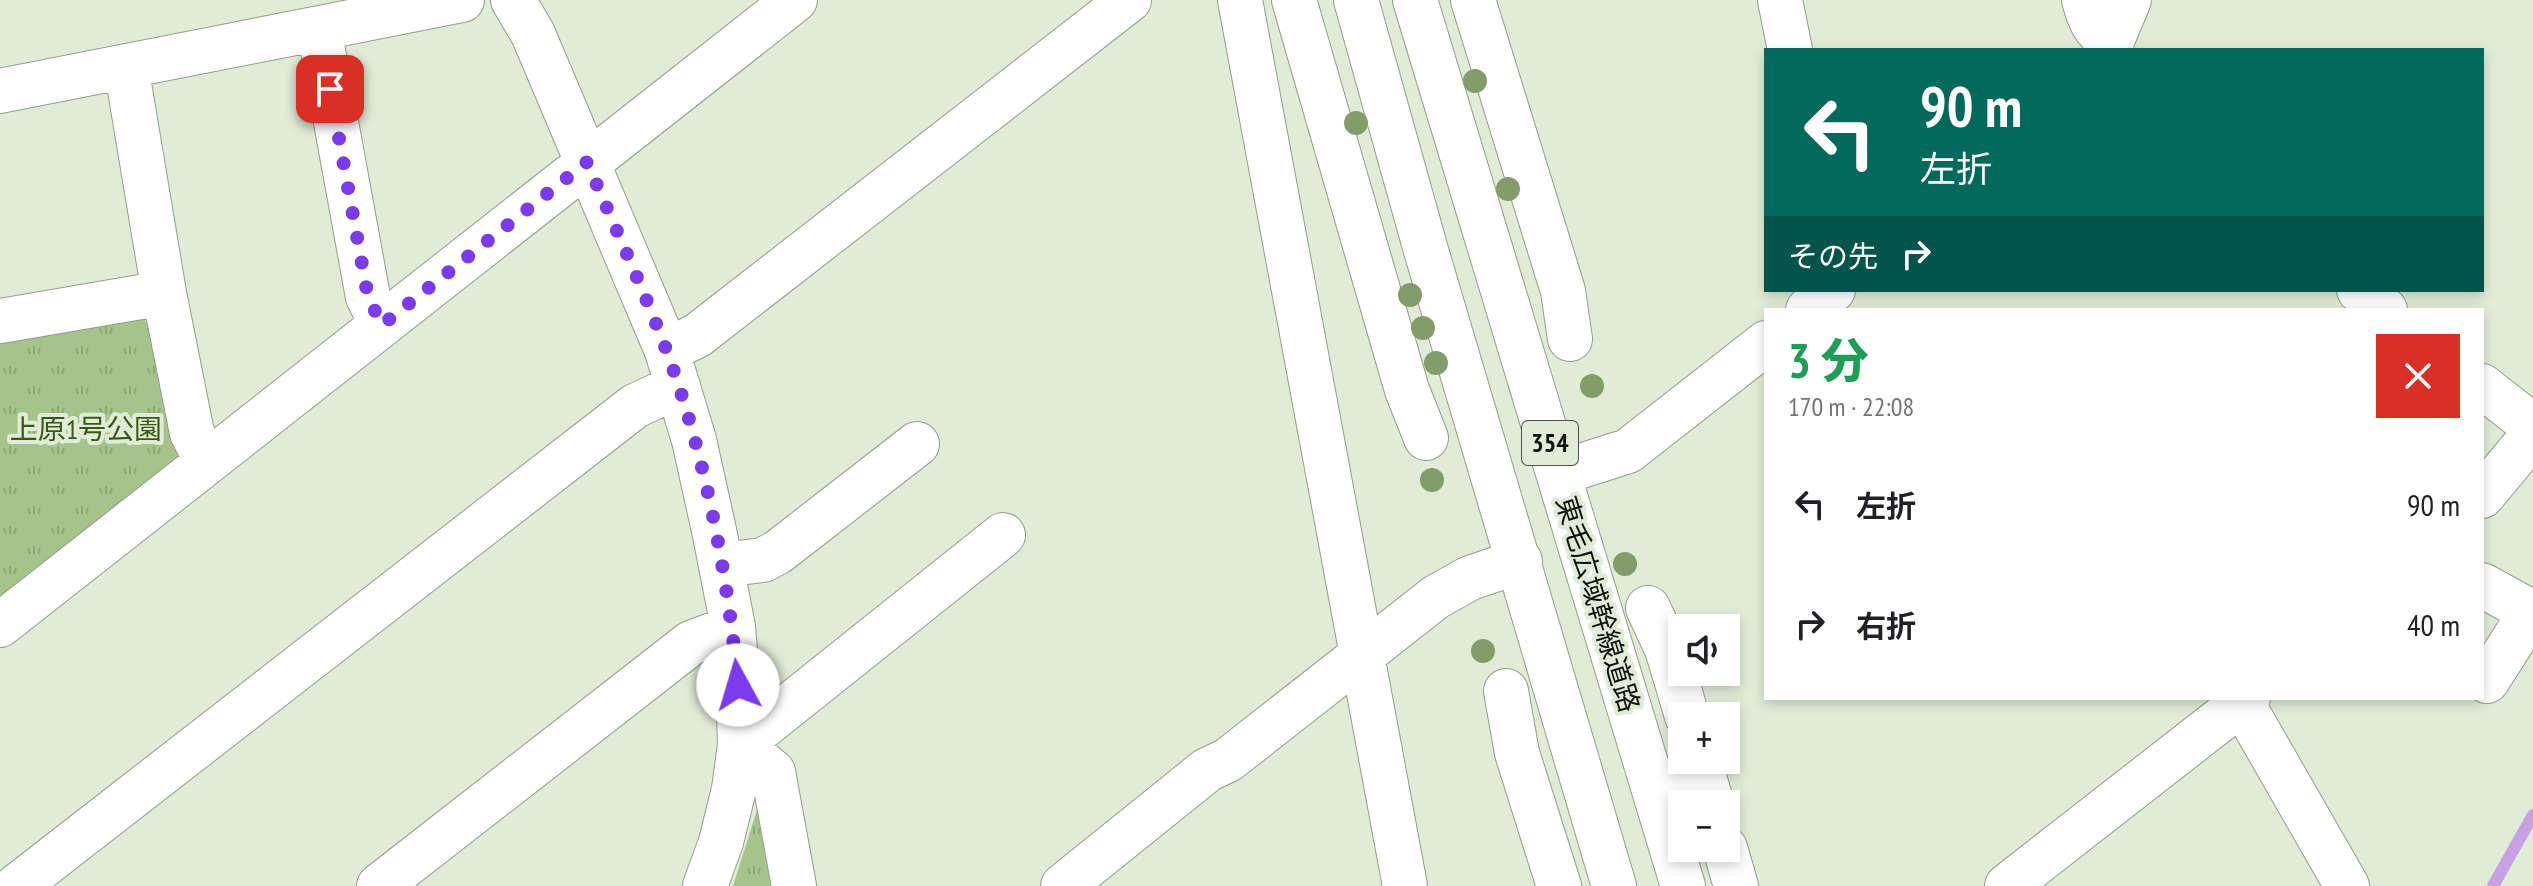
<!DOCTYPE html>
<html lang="ja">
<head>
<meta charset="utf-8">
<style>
	:root { --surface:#fff; --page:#f2f2f2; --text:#202124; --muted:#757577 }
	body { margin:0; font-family:"PT Sans Narrow","Noto Sans JP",sans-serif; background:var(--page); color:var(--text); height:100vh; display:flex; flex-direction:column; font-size:30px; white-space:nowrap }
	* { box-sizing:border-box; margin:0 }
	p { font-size:26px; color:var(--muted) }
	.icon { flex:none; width:44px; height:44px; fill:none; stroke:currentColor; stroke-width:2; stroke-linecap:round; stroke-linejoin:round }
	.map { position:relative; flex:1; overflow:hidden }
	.sheet { position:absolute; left:1764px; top:308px; width:720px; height:392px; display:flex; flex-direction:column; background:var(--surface); border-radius:0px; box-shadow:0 4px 12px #0003 }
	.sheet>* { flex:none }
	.hud { position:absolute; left:1764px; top:48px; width:720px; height:244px; border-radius:0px; box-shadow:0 4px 12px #0003; background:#00695c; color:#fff; overflow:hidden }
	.tools { position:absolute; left:1668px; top:614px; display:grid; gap:16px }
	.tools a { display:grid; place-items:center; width:72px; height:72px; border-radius:0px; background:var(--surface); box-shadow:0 4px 12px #0003; font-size:40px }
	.pin { position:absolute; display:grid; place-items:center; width:68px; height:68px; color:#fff; margin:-34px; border-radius:16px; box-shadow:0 4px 12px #0006 }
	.me { position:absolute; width:88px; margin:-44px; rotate:354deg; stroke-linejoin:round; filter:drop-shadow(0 0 6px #0008) }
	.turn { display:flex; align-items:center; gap:28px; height:168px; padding:0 24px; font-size:36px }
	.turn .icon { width:104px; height:104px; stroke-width:2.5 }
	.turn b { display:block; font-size:56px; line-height:68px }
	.then { display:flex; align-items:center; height:76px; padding:0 24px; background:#0003; gap:16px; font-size:30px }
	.round { display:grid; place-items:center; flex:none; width:84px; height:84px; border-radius:0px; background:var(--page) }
	.headline { display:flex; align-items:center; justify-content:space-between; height:136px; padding:0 24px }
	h1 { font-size:48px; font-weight:800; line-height:60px; color:#1e9e55 }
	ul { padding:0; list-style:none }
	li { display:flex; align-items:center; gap:24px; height:120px; padding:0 24px }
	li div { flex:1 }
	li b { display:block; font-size:30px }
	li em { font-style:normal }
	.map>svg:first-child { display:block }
	.park { fill:url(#park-tufts) }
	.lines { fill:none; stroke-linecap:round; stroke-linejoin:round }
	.stream { stroke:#c8a0e4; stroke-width:12 }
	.minor-casing { stroke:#939e8b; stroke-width:46 }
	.highway-casing { stroke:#939e8b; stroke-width:46 }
	.minor { stroke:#fff; stroke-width:44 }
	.highway { stroke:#fff; stroke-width:44 }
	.tree { fill:#849c6a }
	.route { stroke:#7c3aed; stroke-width:14; stroke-dasharray:0 25.2 }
	.labels { text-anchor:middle; stroke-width:8; stroke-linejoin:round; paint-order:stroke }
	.shield { fill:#e1ecd8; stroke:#4d5348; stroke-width:2 }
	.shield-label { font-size:26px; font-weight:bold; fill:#0d110a }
	.park-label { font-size:28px; fill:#375a10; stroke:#e1ecd8 }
	.street-label { font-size:28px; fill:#0d110a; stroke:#e1ecd8 }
</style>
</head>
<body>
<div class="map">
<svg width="2533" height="886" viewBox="0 0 2533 886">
	<defs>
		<pattern id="park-tufts" width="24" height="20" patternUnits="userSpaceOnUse" patternTransform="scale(2)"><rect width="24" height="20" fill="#a4c48b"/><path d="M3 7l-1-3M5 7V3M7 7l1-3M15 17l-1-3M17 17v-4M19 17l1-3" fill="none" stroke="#8ca777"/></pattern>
	</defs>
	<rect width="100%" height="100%" fill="#e1ecd8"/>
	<path class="park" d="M139 315 158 332 180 453 168 478 0 608V342Z
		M763 791 786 886H733Z"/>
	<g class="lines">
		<path class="stream" d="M2493 886 2533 815"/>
		<defs>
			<path id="minor" d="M513 0 533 34 667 351 694 440 715 535 733 627 738 685 740 745 734 789 721 842 705 886
				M1240 0 1405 886
				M1294 0 1407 390 1426 438
				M1473 0 1563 291 1570 339
				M1780 0 1790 50
				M2084 0C2089 19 2094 31 2111 42
				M319 29 368 297 382 325
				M2108 50 2129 0
				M126 66 164 293 192 433 207 462
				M0 91 462 0
				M2359 290 2385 310
				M1808 310 1833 290
				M0 321 164 293
				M667 351 698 335 1129 0
				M2482 386 2533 426
				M1559 473 1628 451 1766 343
				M2482 496 2533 435
				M721 565 763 560 778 552 917 444
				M2482 585 2531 612 2533 610
				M1648 608 1667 649 1687 716
				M0 625 795 0
				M2487 681 2531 612
				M1506 691 1517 753 1559 886
				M2242 703 2347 886
				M1699 760 1712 804
				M1649 772 1683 799 1686 804
				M1725 848 1736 886
				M17 886 635 406 678 386
				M379 886 691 643 733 627
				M794 886 773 772 740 745 1003 535
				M1063 886 1207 770 1228 760 1436 597 1470 578 1520 561
				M2007 886 2248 698"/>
			<path id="highway" d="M1356 0 1425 247 1614 886
				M1415 0 1683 886"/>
		</defs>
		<use href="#minor" class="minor-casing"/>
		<use href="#highway" class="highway-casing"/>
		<use href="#minor" class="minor"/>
		<use href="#highway" class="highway"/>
	</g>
	<g class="tree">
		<circle cx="1475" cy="81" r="12"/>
		<circle cx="1356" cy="123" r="12"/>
		<circle cx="1508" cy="189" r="12"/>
		<circle cx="1410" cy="295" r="12"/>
		<circle cx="1423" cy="328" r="12"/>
		<circle cx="1436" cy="363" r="12"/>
		<circle cx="1592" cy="386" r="12"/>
		<circle cx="1432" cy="480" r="12"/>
		<circle cx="1625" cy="564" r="12"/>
		<circle cx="1483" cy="651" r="12"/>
	</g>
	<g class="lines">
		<path class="route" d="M330 89 368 297 382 325 587 162C614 225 643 288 667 352 705 455 728 577 738 685"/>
	</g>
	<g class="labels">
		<rect class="shield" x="1522" y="421" width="56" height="44" rx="6"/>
		<g class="shield-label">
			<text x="1550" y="452">354</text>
		</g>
		<g class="park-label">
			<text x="86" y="439">上原1号公園</text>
		</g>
		<g class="street-label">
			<text transform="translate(1598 604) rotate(73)" y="10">東毛広域幹線道路</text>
		</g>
	</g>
</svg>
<div class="tools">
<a><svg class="icon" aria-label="sound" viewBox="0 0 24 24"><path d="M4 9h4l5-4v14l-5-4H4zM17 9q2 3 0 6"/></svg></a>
<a>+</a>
<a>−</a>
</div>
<div class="pin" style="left:330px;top:89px;background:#d93025"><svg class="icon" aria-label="arrive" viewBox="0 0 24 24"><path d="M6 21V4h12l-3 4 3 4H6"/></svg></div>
<svg class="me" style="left:738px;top:685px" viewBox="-20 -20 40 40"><circle r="19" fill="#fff"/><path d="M0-13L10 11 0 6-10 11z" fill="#7c3aed"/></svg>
<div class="hud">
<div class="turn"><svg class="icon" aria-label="left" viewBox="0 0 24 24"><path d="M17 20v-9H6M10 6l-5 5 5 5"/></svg><div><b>90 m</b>左折</div></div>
<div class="then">その先<svg class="icon" aria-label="right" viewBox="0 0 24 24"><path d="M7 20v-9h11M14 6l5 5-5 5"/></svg></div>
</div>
<section class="sheet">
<div class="headline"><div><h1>3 分</h1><p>170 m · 22:08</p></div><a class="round" style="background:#d93025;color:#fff"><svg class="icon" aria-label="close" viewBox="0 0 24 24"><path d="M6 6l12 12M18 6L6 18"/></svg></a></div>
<ul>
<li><svg class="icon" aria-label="left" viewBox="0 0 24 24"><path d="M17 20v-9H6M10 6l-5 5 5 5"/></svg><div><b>左折</b></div><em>90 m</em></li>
<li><svg class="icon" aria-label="right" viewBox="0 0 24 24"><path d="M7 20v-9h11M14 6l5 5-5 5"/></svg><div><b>右折</b></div><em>40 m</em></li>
</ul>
</section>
</div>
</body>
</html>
